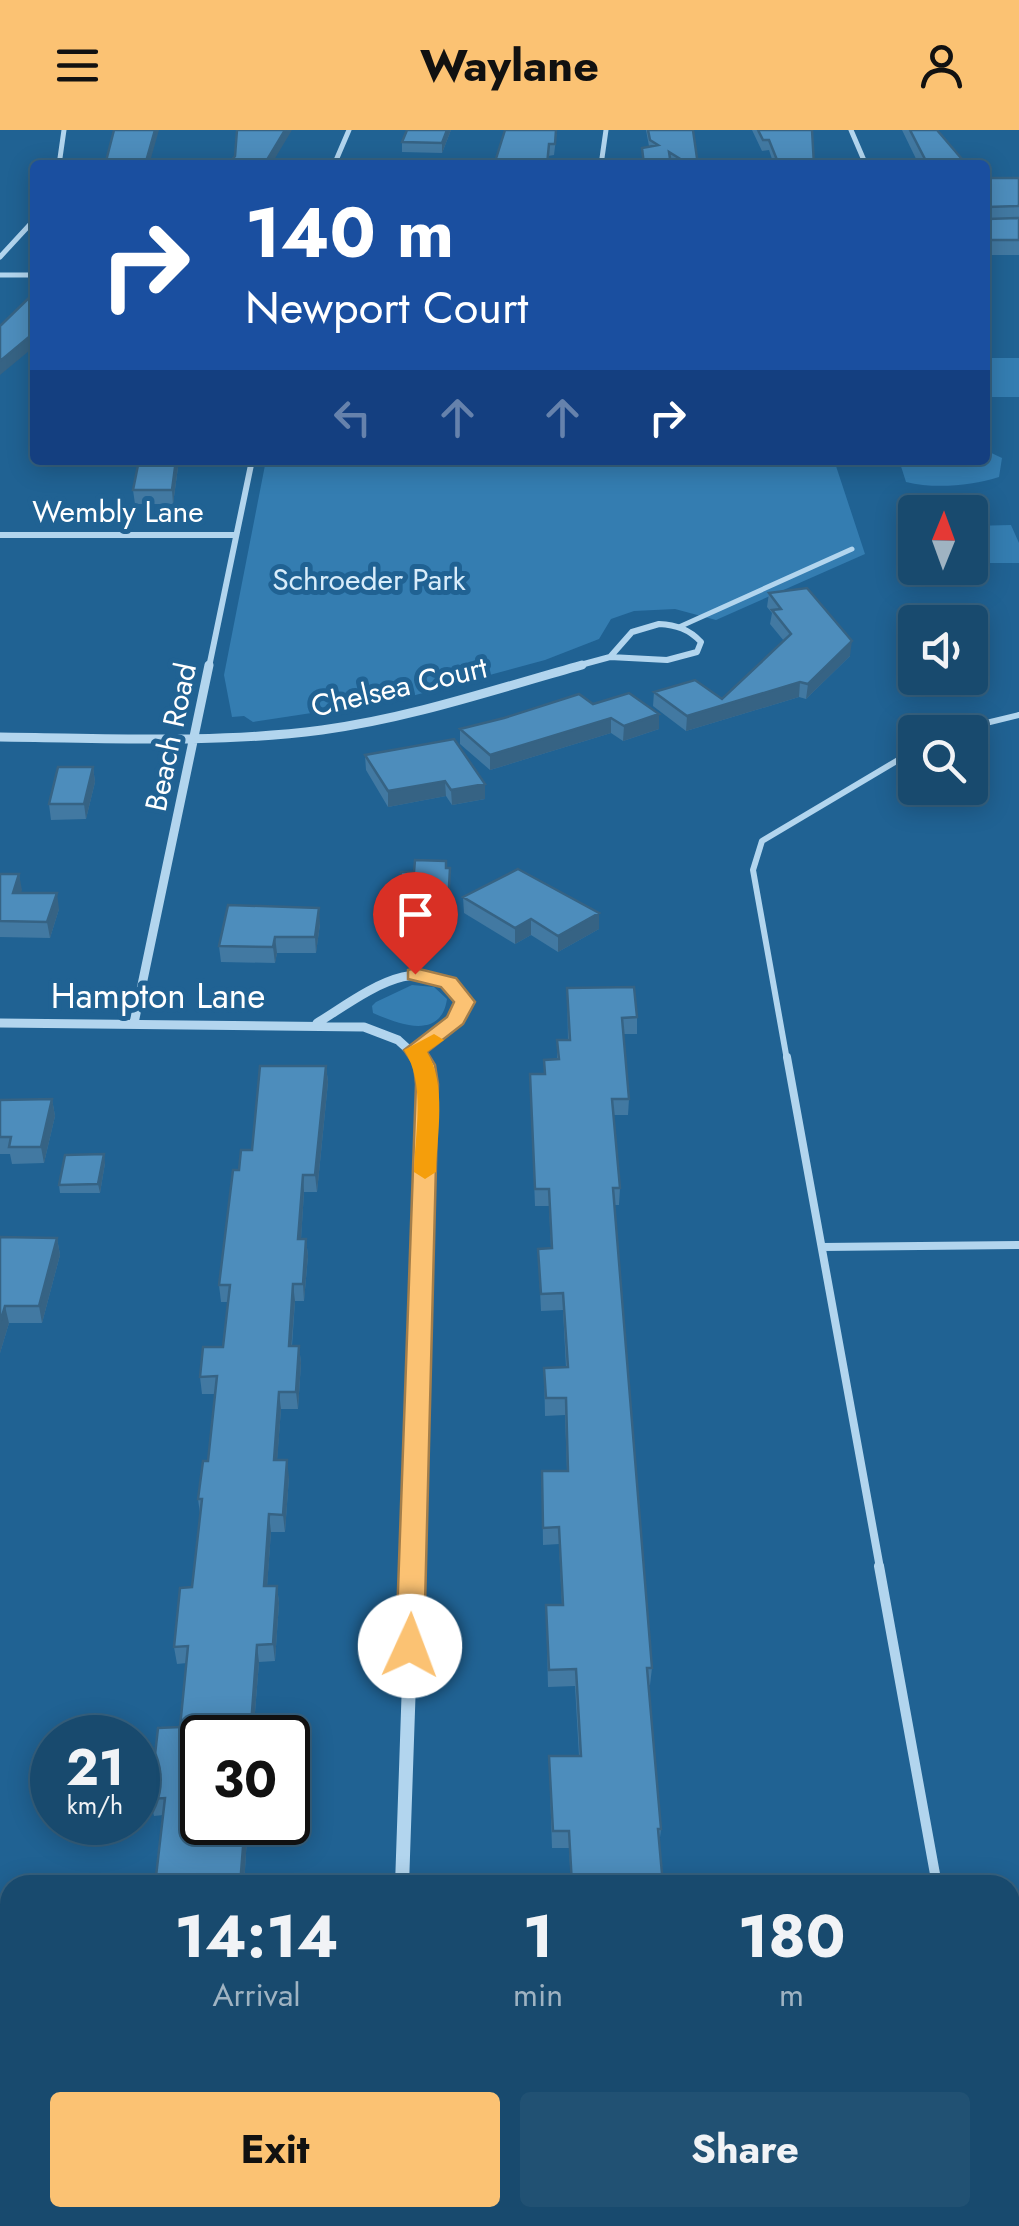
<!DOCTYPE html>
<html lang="en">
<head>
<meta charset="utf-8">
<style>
	:root { --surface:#184a6e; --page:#215173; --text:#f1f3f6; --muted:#9fb3c2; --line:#366281; --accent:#fbc273 }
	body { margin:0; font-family:Jost,sans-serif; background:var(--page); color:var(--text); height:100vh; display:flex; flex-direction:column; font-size:38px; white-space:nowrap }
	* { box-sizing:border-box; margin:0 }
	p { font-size:32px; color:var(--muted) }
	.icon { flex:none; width:55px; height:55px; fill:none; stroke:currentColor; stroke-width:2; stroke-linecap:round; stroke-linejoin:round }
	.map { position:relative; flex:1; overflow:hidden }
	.sheet { position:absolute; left:0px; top:1745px; width:1020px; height:352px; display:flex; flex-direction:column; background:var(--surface); border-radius:30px 30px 0 0; box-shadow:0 5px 25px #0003,0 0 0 2px var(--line) }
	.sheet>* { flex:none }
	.banner { position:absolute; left:30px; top:30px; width:960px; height:305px; border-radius:10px; box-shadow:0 5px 25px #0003,0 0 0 2px var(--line); background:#1a4fa0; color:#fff; overflow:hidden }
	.needle { width:65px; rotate:1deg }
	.tools { position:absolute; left:898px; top:365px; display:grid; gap:20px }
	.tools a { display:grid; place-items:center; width:90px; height:90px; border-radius:10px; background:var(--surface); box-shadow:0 5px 25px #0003,0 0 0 2px var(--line); font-size:50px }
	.speed { position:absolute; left:30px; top:1585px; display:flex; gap:20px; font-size:50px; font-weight:700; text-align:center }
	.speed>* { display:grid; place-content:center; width:130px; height:130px; border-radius:50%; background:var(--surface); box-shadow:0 5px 25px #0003,0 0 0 2px var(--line); line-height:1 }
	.speed small { font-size:25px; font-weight:400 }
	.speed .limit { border:5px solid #111; border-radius:15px; background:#fff; color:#111 }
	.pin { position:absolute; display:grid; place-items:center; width:85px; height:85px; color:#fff; margin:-102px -42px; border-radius:50% 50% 50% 0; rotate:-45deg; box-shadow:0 0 10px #0007 }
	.pin .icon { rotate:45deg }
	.me { position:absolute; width:110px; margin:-55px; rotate:2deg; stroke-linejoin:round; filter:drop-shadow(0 0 8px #0008) }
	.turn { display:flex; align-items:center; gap:35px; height:210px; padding:0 50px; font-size:45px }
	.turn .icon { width:130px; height:130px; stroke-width:2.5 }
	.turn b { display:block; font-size:70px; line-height:85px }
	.lanes { display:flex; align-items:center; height:95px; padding:0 50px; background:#0003; justify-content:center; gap:50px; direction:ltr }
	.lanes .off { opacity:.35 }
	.eta { display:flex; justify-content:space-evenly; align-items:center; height:170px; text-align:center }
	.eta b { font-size:60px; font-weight:700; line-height:70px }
	.primary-button { display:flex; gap:20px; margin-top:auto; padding:20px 50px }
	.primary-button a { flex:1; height:115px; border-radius:10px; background:var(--accent); color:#111; font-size:40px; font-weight:700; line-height:115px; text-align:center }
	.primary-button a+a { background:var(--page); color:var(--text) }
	header { display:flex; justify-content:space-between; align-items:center; height:130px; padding:0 50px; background:var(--accent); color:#111; font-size:45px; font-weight:700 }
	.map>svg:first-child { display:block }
	.green { fill:#347db1 }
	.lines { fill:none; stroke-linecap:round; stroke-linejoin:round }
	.service-far3 { stroke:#b2d5ee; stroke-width:5 }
	.service-far2 { stroke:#b2d5ee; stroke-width:6 }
	.service-far1 { stroke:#b2d5ee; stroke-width:8 }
	.service { stroke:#b2d5ee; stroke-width:10 }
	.minor-far4 { stroke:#b2d5ee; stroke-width:5 }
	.minor-far3 { stroke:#b2d5ee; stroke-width:6 }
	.minor-far2 { stroke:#b2d5ee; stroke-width:9 }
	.minor-far1 { stroke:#b2d5ee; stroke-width:11 }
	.minor { stroke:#b2d5ee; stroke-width:14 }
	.wall { fill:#4279a2 }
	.shaded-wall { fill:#366384 }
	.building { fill:#4d8dbc; stroke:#366384; stroke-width:2.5 }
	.route { fill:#fbc273; stroke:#a37e4b; stroke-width:2.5 }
	.slow { fill:#f59e0b }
	.labels { text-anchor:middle; stroke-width:10; stroke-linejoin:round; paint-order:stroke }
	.far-street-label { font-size:30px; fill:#fff; stroke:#206293 }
	.far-park-label { font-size:30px; fill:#d8ecfa; stroke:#206293 }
	.street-label { font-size:35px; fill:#fff; stroke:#206293 }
</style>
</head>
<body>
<header><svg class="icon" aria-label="menu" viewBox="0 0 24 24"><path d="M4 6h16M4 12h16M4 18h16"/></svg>Waylane<svg class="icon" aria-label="person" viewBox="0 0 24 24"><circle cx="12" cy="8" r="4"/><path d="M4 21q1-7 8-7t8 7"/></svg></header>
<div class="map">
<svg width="1019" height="2096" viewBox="0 0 1019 2096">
	<rect width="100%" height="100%" fill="#206293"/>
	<path class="green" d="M985 228H1019V267H988Z
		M985 320 1002 328 999 347C971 356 934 359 906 352L899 330H985Z
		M266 330H834L865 424 716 490 675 479 634 481 611 489 599 509 545 530 397 570 253 592 244 586 232 587 224 545Z
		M1011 395 1019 413V433H987L971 396Z
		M412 855 434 857 447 869C441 911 398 894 373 883L372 876 376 872Z"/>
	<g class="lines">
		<path class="service-far3" d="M679 497 852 419"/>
		<path class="service-far2" d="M949 602 1019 585
			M787 930 753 740 762 711 915 620"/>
		<path class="service-far1" d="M787 927 880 1438
			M822 1117 1019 1115"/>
		<path class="service" d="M879 1436 937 1755
			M991 2088 993 2096"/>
		<path class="minor-far4" d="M851 0 866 35
			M59 35 64 0
			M334 35 349 0
			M601 35 606 0
			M0 127 35 89
			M0 145H35"/>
		<path class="minor-far3" d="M0 405H236
			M659 494C676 495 689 499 701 512L697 522 667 530 610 527 632 502Z
			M209 537 252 330
			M573 537 610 527"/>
		<path class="minor-far2" d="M0 607C107 608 215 614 322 600 411 588 496 559 582 535
			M0 893 364 897 398 910 420 930
			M134 893 209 535
			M317 893C363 865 424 813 465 872L445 901 415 920"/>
		<path class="minor-far1" d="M413 1438 424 935 418 927"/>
		<path class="minor" d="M402 1755 413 1436
			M390 2088V2096"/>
	</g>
	<path class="wall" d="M407 0H451L442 23 402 22V12Z
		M557 0 554 25 494 35Z
		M646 0H693L698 35H642V18L649 16Z
		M752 0H812L814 35H774L769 20 762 21Z
		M902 0H937L967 35H919Z
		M985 48H1019V125H985Z
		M139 330H179L173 374H135L133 360Z
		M769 463 850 526 806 569 799 567 686 601 653 576 654 562 722 569 784 511 770 494 772 483 767 477Z
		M593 574 659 599 623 611 611 603 490 640 460 614V599Z
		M365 625 485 654V669L452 675 446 666 388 677 366 640Z
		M93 637 95 652 86 689 51 690 49 674Z
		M450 738 448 791H398V775L414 742Z
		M0 744H19L21 763 59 779 50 808 0 807Z
		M463 767 599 783V799L558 822 531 805 515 814 464 783Z
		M320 794 316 823H277L275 833 221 832 219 816Z
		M567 858 637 887V904H623L629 969 628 985H613L620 1058 619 1075H614L652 1538 650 1555H648L661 1699 659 1716 663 1755H571L569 1718H552L549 1626H579L575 1556 548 1557 546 1475H562L559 1414 543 1415 542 1341H567L565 1285 545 1286 544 1238 566 1237 563 1180 541 1181 538 1119 551 1118 549 1076H535L530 944H544V930L557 929V910H568Z
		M326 936 328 952 317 1062H304L301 1109H306L308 1126 304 1171H295L292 1216H299L301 1233 298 1279H281L277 1330 289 1347 285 1402H271L267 1456H277L279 1473 275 1531 259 1532 254 1595H262L264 1608H202V1692H248L244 1755H155L163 1685 154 1686 150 1669 180 1597 187 1533 177 1534 174 1517 192 1457 200 1384 198 1369 208 1331 215 1264H202L200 1247 223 1217 228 1172H221L219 1155 239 1040 252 1020Z
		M52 969 55 986 44 1033 12 1034 10 1024H0V970Z
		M105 1033 100 1063H60L59 1055Z
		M0 1107 57 1108 60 1125 42 1193H9L0 1223Z
		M561 2088H686V2092L561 2095Z"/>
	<path class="shaded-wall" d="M155 0H159L149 35H145Z
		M285 0H292L271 35H264Z
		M447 0H451L442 23V13Z
		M35 202V216L0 245V231Z
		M176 330H179L173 374 172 360Z
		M852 511 850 526 806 569 808 554Z
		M800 552 799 567 686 601 687 586Z
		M659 584V599L623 611 624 596Z
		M611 588V603L490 640V625Z
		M93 637 95 652 86 689 84 674Z
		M445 651 446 666 388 677V661Z
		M485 654V669L452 675 451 660Z
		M19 744 22 760 16 779 13 763Z
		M57 763 59 779 50 808 47 792Z
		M319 778 320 794 316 823 315 807Z
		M599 783V799L558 822V806Z
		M531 789V805L515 814V798Z
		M275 807 277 823 275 833 273 817Z
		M326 936 328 952 317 1062 315 1045Z
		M52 969 55 986 44 1033 41 1017Z
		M104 1024 105 1033 100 1063 98 1054Z
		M303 1045 304 1062 300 1126 298 1109Z
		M57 1108 60 1125 42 1193 39 1176Z
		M306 1109 308 1126 304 1171 303 1154Z
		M293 1154 295 1171 290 1233 289 1216Z
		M5 1176 9 1193 0 1223V1193Z
		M299 1216 301 1233 298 1279 296 1262Z
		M279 1262 281 1279 276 1347 274 1330Z
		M287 1330 289 1347 285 1402 283 1385Z
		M269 1384 271 1402 266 1473 264 1456Z
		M277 1456 279 1473 275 1531 273 1514Z
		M257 1515 259 1532 253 1608 251 1595Z
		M245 1692H248L244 1755H240Z
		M191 2088H196L195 2096H190Z"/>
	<path class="building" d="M114 0H155L145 35H105Z
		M237 0H285L264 35H228L235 26Z
		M407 0H447L442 13 402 12Z
		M505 0H556L555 14H549L547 35H494Z
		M648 0H693L698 35H690L669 22 671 35H644L642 18 658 15 650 10Z
		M758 0H812L814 35H779L769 10H763Z
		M910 0H937L967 35H928Z
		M985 48H1019V76L987 77 985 80Z
		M985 88 987 89 1019 88V110H985Z
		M35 162V202L0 231V196Z
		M139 330H176L172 360H133Z
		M807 458 852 511 808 554 800 552 687 586 654 562 695 550 722 569 791 504 772 480 781 479 769 463Z
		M629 563 659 584 624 596 611 588 490 625 460 599 504 588 579 564 593 574Z
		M454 609 485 654 451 660 445 651 388 661 365 625Z
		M58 637H93L84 674H49Z
		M415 730 446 731V738H450L448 775H398L401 742H414Z
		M518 739 599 783 558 806 531 789 515 798 463 767Z
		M0 744H19L13 763H57L47 792 0 791Z
		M228 775 319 778 315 807H275L273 817 219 816Z
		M634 857 637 887 622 888 629 969H612L620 1058H613L652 1538H647L661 1699H658L663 1755H572L569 1701H553L549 1626H581L576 1539 549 1540 546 1475H563L559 1397 543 1398 542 1341H568L566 1268H546L544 1238 568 1237 563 1163 541 1164 538 1119 552 1118 549 1059H535L530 944H545L544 930 559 929 557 910H570L567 858Z
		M260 936H326L315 1045H303L298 1109H306L303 1154H293L289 1216H299L296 1262H279L274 1330H287L283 1385 269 1384 264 1456H277L273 1514 257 1515 251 1595H262L261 1608H202V1692H245L240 1755H155L165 1668 150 1669 158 1598 180 1597 188 1516 174 1517 180 1458 192 1457 202 1369H198L203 1331H208L217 1246 200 1247 203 1217H223L230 1155H219L233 1040H239L241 1020H252Z
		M52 969 41 1017H9L11 1007H0V970Z
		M104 1024 98 1054 59 1055 65 1025Z
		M0 1107 57 1108 39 1176H5L0 1193Z
		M113 2088H191L190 2096H112Z"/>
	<path class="route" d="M415 838 456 848 475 872 463 894 427 922 435 935 438 954 424 1516 420 1524 410 1527 400 1524 396 1516 416 954 414 935 404 920 447 887 454 872 441 857 408 849V840Z"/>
	<path class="slow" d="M434 904 444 910 427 922C447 954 437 1005 436 1042L425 1049 414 1042C415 1003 426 953 404 920Z"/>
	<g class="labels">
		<g class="far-street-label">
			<text x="118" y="392">Wembly Lane</text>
			<text transform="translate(399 557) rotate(-13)" y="10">Chelsea Court</text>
			<text transform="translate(171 607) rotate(-78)" y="10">Beach Road</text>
		</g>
		<g class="far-park-label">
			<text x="369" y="460">Schroeder Park</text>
		</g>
		<g class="street-label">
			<text x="158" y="878">Hampton Lane</text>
		</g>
	</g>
</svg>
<div class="tools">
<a><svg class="needle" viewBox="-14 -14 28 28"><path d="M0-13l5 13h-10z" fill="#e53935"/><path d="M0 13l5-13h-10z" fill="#9fb3c2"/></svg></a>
<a><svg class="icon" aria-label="sound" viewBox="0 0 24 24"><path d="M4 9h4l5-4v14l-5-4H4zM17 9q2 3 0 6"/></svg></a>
<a><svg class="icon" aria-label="search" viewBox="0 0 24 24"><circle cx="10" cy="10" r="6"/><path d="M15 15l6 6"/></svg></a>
</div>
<div class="speed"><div>21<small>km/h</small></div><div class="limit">30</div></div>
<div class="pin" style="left:415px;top:844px;background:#d93025"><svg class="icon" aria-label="arrive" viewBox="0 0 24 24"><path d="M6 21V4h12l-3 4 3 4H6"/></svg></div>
<svg class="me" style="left:410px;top:1516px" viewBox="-20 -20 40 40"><circle r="19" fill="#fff"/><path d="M0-13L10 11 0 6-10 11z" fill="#fbc273"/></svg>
<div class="banner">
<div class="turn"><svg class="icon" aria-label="right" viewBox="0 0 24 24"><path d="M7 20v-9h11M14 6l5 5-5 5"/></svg><div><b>140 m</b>Newport Court</div></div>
<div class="lanes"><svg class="icon off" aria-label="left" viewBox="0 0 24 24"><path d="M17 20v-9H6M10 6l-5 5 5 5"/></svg><svg class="icon off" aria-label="ahead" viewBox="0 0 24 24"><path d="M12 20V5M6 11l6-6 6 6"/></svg><svg class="icon off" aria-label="ahead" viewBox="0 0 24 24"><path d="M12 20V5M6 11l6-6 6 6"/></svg><svg class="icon" aria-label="right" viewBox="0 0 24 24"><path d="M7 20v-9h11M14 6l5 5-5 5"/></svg></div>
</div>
<section class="sheet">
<div class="eta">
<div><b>14:14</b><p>Arrival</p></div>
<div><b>1</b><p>min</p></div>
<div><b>180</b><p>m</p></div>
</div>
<div class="primary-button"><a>Exit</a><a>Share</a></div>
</section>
</div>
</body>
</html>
